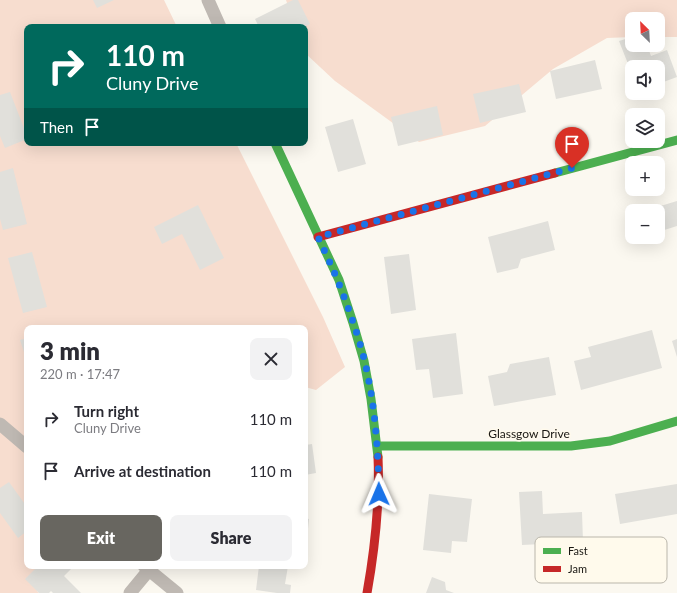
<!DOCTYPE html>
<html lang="en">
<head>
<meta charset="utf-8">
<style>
	:root { --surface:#fff; --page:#f2f2f3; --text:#2b2b33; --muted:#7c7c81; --accent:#686660 }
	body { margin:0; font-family:Lato,sans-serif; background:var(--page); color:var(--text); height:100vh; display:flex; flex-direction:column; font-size:15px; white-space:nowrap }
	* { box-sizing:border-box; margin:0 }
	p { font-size:13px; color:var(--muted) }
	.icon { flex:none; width:22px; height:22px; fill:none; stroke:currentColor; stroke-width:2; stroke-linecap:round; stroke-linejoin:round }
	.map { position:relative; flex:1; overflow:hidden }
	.panel { position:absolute; left:24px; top:325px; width:284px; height:244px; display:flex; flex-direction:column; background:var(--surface); border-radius:8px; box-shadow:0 4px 16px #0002 }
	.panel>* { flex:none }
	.top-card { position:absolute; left:24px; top:24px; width:284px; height:122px; border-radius:8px; box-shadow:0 4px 16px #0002; background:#00695c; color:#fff; overflow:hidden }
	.needle { width:26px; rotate:336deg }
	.controls { position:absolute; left:625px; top:12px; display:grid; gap:8px }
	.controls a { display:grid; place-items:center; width:40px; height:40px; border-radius:8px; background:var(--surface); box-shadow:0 4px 16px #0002; font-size:20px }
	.pin { position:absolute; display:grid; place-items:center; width:34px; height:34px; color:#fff; margin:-41px -17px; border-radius:50% 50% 50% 0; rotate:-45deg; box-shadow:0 0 4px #0007 }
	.pin .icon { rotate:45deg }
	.me { position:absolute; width:44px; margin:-22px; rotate:359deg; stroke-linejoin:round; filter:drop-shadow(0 0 3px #0008) }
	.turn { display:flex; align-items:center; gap:14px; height:84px; padding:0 16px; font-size:18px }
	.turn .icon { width:52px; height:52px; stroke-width:2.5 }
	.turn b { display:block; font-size:28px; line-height:34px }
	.then { display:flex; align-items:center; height:38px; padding:0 16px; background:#0003; gap:8px; font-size:15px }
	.round { display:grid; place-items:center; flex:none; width:42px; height:42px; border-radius:8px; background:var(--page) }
	.overview { display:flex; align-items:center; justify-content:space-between; height:68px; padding:0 16px }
	h1 { font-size:24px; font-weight:800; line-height:30px }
	.primary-button { display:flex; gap:8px; margin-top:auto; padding:8px 16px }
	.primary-button a { flex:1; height:46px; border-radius:8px; background:var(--accent); color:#fff; font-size:16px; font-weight:800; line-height:46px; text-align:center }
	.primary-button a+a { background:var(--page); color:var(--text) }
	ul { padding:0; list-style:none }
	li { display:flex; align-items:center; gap:12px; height:52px; padding:0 16px }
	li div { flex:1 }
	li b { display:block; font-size:15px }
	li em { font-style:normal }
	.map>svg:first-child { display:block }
	.green { fill:#f7ddcf }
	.building { fill:#e1e0db }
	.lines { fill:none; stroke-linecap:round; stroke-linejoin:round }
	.street { stroke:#bfb9b3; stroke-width:13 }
	.fast { stroke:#4caf50; stroke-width:9 }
	.jam { stroke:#c62828; stroke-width:9 }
	.route { stroke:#1a73e8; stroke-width:7; stroke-dasharray:0 12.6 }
	.labels { text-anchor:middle; stroke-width:3; stroke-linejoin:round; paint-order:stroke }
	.street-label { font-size:12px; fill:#191712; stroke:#fffaec }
	.key { fill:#fffaec; stroke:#bab6ab; stroke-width:1 }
	.key-label { font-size:11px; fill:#191712 }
</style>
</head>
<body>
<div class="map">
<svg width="677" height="593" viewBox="0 0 677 593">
	<rect width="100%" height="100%" fill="#fbf8f0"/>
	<path class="green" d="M0 0H164L177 27H27V143H236L323 317 345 367 316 390 305 387V328H27V566H57L37 591 39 593H0Z
		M286 0H677V37H658V19H632V37L607 38 553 69 485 126 419 142 335 81 305 53V27H295Z"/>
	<path class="building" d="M93 0H114L97 8Z
		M293 0H298L310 24 304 27H259L255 19Z
		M632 37V45H647L651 56 667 50 677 77 658 84V67H632V74L619 41Z
		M595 60 602 89 556 99 550 71Z
		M519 84 526 112 480 123 473 94Z
		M10 92 27 136V139L5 148 0 136V95Z
		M437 106 443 135 398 146 391 117Z
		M353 119 366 164 338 172 325 127Z
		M13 168 27 224 3 230 0 219V172Z
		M677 201V226L658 232V211H644Z
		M198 205 224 258 200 270 182 234 162 244 154 227Z
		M548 221 555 250 521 259 518 268 497 273 488 237Z
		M32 252 47 307 23 313 8 258Z
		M409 254 416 310 391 314 384 257Z
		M652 330 662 368 581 390 574 361 591 357 588 347Z
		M456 333 463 394 433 398 429 369 416 370 412 339Z
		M27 338V361L20 340Z
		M677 339V357L672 341Z
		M549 357 556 395 494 406 488 376 507 372 510 364Z
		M312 444 316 473 305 475V445Z
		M9 482 27 507V531L18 538 0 513V488Z
		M677 484V514L620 524 615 494Z
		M542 491 543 514 582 512 583 542 522 545 519 492Z
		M429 494 472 499 467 542 452 541 451 553 423 550Z
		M305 518 309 519 307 538H305Z
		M38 566H74L64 576 81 593H53L51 591 49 593H39L25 579Z
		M259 566H288L285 584 291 585 290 593H277L256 590Z
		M432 577 445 582 446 590 454 593H426Z"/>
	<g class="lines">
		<path class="street" d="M208 0 220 27
			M0 424 27 447
			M144 566 177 593
			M130 593 149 570"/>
		<path class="fast" d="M275 143 339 280 353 323 364 361 371 399 378 457
			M555 173 677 140
			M378 446H571L610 441 677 421"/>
		<path class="jam" d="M318 237 555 173
			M367 593C375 548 380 504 378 457"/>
	</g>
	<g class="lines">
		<path class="route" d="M379 494C378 437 373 379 354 325 344 294 332 266 318 237L572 168"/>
	</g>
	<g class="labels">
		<g class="street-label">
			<text x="529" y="438">Glassgow Drive</text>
		</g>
	</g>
	<rect x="535" y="537" width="132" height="46" rx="6" class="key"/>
	<rect x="543" y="548" width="18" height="6" fill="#4caf50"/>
	<rect x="543" y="566" width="18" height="6" fill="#c62828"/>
	<g class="key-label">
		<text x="568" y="555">Fast</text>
		<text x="568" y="573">Jam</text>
	</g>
</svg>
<div class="controls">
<a><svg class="needle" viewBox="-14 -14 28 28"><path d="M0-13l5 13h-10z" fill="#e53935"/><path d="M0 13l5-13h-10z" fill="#7c7c81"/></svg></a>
<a><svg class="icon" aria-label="sound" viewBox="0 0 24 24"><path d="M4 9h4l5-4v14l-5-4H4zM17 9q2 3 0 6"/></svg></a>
<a><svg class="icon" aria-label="layers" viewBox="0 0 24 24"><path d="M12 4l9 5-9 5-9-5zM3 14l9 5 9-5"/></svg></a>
<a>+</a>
<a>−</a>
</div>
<div class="pin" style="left:572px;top:168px;background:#d93025"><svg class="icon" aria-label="arrive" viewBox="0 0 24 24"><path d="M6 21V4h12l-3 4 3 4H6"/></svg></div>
<svg class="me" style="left:379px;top:494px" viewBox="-20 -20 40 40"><path d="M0-17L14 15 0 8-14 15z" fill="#1a73e8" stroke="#fff" stroke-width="4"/></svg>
<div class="top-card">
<div class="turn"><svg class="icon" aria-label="right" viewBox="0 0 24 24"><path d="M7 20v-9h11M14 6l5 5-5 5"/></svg><div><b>110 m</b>Cluny Drive</div></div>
<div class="then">Then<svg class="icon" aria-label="arrive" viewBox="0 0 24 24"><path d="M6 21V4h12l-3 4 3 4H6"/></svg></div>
</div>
<section class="panel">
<div class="overview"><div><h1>3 min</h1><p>220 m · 17:47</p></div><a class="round"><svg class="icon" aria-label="close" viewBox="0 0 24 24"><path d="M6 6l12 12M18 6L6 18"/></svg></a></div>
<ul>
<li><svg class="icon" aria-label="right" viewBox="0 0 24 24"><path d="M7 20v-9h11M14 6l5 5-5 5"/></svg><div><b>Turn right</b><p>Cluny Drive</p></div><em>110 m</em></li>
<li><svg class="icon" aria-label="arrive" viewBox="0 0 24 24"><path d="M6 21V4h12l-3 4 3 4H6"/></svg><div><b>Arrive at destination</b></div><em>110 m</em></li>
</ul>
<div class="primary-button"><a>Exit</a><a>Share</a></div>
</section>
</div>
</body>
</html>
